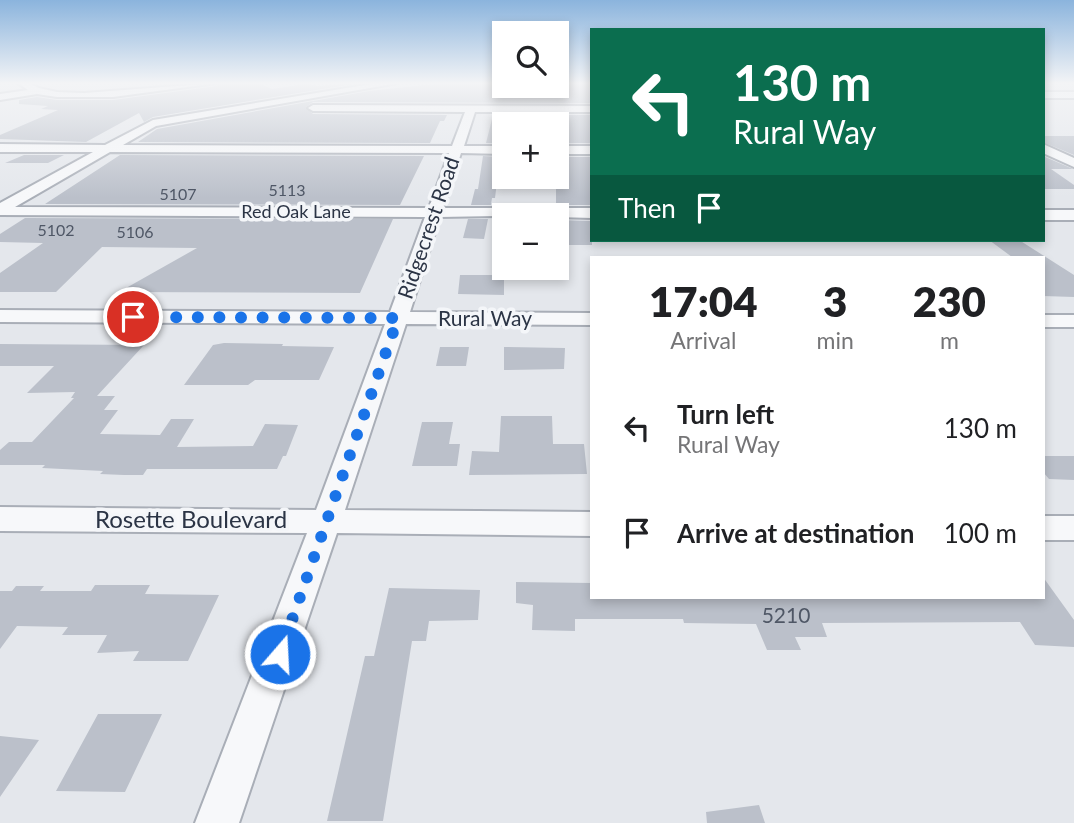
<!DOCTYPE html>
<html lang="en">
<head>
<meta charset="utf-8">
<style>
	:root { --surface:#fff; --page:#f2f2f2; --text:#202124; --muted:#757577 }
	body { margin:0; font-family:Lato,sans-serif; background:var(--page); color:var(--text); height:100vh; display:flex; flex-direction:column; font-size:26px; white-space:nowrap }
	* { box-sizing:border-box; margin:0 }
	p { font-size:23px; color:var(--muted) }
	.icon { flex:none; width:38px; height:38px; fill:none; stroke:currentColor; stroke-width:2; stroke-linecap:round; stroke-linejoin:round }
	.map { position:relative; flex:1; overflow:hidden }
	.drawer { position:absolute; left:590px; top:256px; width:455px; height:343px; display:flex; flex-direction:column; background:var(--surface); border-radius:0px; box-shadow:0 4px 10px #0003 }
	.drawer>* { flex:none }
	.hud { position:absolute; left:590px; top:28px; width:455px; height:214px; border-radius:0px; box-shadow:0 4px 10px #0003; background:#0b6e4f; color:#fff; overflow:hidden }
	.tools { position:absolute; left:492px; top:21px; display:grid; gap:14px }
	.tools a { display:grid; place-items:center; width:77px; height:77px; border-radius:0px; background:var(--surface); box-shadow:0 4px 10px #0003; font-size:35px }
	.pin { position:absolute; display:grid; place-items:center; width:60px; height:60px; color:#fff; margin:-30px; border:4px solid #fff; border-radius:50%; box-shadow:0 2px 7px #0007 }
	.me { position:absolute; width:77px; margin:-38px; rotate:19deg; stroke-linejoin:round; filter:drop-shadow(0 0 5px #0008) }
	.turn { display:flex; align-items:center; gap:24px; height:147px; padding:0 28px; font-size:32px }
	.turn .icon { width:91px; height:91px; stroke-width:2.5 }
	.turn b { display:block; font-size:49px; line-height:60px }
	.then { display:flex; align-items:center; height:66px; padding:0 28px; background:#0003; gap:14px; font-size:26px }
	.eta { display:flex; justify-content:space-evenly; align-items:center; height:119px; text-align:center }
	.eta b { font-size:42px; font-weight:800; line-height:49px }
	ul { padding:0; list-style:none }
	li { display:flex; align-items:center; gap:21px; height:105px; padding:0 28px }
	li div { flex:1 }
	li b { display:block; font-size:26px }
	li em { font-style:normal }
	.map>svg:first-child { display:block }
	.building { fill:#bbc0ca }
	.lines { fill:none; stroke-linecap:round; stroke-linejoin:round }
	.minor-casing { stroke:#a9aeb7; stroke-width:4 }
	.minor { fill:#f7f8fa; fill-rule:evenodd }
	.route { stroke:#1a73e8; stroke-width:12; stroke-dasharray:0 21.6 }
	.labels { text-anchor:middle; stroke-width:7; stroke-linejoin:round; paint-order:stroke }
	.far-number-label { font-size:16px; fill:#4f5766 }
	.far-street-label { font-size:18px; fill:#2b3445; stroke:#f4f6f9 }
	.street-label { font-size:21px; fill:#2b3445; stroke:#f4f6f9 }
	.near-number-label { font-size:21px; fill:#4f5766 }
	.near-street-label { font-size:24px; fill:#2b3445; stroke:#f4f6f9 }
</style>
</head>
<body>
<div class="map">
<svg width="1074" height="823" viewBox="0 0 1074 823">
	<rect width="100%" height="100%" fill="#e4e7ec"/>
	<path class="building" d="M220 83H259L272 89 306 84 317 86 353 84 153 117 144 122 139 113 86 142 0 139V135L58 110 41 109 48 106 19 104V100L37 97 57 100H113L217 86Z
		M501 84H592V103L313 102 306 107 313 114 447 115 444 121H440L430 143 138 142 157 129 369 91 425 85Z
		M493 115H592V143H556V123L507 121 503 143H486Z
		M1043 136H1074V155L1043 142Z
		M24 155H64L48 163H5Z
		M120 155 424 156 400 205 45 204Z
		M483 156 500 157 495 198H492L491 205H471L475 189H478Z
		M1043 156 1073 169H1051L1074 185V189H1043Z
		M556 157H592V205H556Z
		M25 218 393 219 360 293 119 292 197 248 102 247 56 292H0V273L43 243 0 242V234Z
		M468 219H488L484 239 463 238Z
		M556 220 592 221V245H561L560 239H556Z
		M989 240H1019L1074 275V297L1043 296V257H1012Z
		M460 275H504V295L458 294Z
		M224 343 283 344 282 346 334 347 319 380H255L248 385H184L213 345Z
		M0 344 144 345 97 396H115L104 410H118L100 434 160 435 171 419H194L177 447 253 446 265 424 298 425 286 456H283L277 469H147L143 475H124L100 474 103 471 42 468 45 465H0V450L9 442H32L74 398H71L75 392 27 393 54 366H0Z
		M440 347H469L466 366H436Z
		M504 347 565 348 564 369 504 370Z
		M501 416H552L553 444H584L587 474 469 475 472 451 499 452Z
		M422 422H453L449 444H460L457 466H412Z
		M1043 456H1074V480L1049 479 1043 472Z
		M1043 577 1074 620V647L1035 645 1020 622 822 623 827 637H795L801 650H767L756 624 684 623 683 619H575V631L532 630 533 605 516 603V582L592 583V597H1043Z
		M95 585H150L145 594 219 595 188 661H133L139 651 97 653 107 635H62L68 627 17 626 0 649V591H12L16 586H44L40 591H91Z
		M389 588 480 590 478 620 429 621 426 641H412L383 821H327L365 656H374Z
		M98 714H162L125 792 56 791Z
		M0 736 39 740 0 797Z
		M759 805 765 823H707L706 812Z"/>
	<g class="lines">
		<defs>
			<path id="minor" d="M18 83H29L39 88 57 92 84 93 217 83 113 97H57L37 94 0 100V94L28 90Z
				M377 83H398L156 126 123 145 452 146 465 112 313 111 308 108 313 105 592 106V112H475L464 146H504V154L461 153 443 208H592V218L556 217V215L440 217 410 312 592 313V325L406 324 345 510 592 512V536L337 533 239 823H195L307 533 0 531V507L316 510 385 324 0 322V310L390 312 425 217 0 215V203L93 152H0V144L105 145 153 120ZM110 152 449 153 429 208 15 207Z
				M1043 92H1074V98H1043Z
				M1043 144 1074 158V167L1043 153Z
				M556 146H592V154H556Z
				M1043 210H1074V220H1043Z
				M1043 315H1074V327H1043Z
				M1043 516H1074V540H1043Z"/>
		</defs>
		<use href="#minor" class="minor-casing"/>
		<use href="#minor" class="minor"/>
	</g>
	<linearGradient id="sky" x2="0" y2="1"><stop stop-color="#8bb4dd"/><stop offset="0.42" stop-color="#f3f4f6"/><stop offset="1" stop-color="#f3f4f6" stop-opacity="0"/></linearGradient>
	<rect width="1074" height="198" fill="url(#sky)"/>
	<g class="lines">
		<path class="route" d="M133 317 398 318 280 654"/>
	</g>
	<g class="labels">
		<g class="far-number-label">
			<text x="287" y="196">5113</text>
			<text x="178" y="200">5107</text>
			<text x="56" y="236">5102</text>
			<text x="135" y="238">5106</text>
		</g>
		<g class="far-street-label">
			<text x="296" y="218">Red Oak Lane</text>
		</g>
		<g class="street-label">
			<text transform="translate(429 228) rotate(-71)" y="7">Ridgecrest Road</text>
			<text x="485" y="326">Rural Way</text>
		</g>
		<g class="near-number-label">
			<text x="786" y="623">5210</text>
		</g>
		<g class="near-street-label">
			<text x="191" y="528">Rosette Boulevard</text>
		</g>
	</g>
</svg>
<div class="tools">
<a><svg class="icon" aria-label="search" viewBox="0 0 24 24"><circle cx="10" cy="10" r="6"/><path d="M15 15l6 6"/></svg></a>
<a>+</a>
<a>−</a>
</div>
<div class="pin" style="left:133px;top:317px;background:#d93025"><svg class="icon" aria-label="arrive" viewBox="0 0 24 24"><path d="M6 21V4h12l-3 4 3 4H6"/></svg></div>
<svg class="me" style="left:280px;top:654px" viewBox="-20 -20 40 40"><circle r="17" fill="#1a73e8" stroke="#fff" stroke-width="3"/><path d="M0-11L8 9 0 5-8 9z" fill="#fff"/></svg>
<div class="hud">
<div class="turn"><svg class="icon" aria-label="left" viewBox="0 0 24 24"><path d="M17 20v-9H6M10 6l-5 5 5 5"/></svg><div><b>130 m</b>Rural Way</div></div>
<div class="then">Then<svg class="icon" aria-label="arrive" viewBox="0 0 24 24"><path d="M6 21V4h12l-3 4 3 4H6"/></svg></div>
</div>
<section class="drawer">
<div class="eta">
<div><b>17:04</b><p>Arrival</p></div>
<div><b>3</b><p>min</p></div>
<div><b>230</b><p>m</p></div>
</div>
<ul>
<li><svg class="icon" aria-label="left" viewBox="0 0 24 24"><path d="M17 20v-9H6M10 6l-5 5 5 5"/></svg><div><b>Turn left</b><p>Rural Way</p></div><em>130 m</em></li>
<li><svg class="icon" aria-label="arrive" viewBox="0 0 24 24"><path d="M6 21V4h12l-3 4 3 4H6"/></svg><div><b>Arrive at destination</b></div><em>100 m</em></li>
</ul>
</section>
</div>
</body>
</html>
